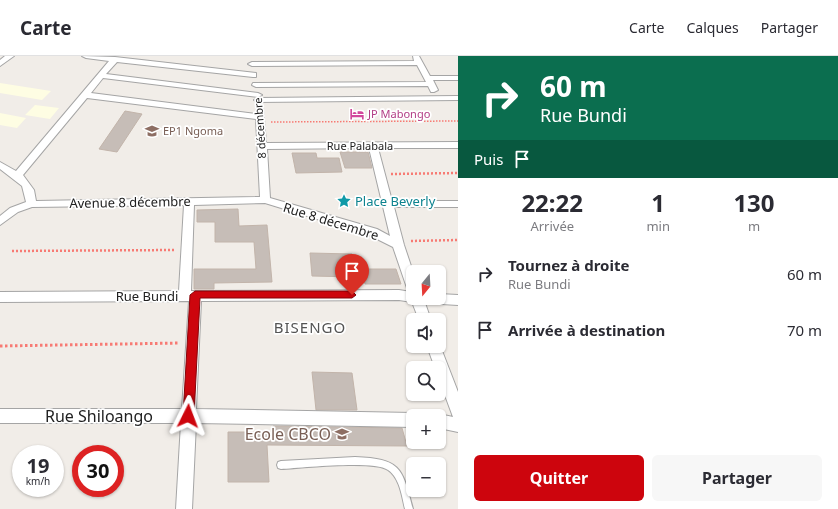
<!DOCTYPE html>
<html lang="fr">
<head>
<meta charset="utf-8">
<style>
	:root { --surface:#fff; --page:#f7f7f7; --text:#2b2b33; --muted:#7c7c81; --line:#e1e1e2; --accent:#cd050d }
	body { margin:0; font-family:"Noto Sans",sans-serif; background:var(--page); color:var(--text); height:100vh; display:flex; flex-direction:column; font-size:15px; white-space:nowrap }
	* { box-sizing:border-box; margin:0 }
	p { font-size:13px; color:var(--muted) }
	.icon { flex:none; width:22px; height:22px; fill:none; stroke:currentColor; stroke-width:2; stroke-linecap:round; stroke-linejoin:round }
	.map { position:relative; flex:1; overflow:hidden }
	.details { display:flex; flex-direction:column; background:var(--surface); width:380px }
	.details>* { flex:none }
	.top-card { background:#0b6e4f; color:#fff; overflow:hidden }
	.needle { width:26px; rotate:198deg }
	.buttons { position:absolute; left:406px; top:209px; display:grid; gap:8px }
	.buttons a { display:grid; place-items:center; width:40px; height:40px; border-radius:6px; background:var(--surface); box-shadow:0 1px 3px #0004; font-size:20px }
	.speed { position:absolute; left:12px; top:389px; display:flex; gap:8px; font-size:20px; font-weight:700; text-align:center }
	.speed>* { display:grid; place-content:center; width:52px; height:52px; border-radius:50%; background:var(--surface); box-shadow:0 1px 3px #0004; line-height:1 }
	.speed small { font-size:10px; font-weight:400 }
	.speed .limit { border:6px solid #d22; background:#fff; color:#111 }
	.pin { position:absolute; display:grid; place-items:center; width:34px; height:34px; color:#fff; margin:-41px -17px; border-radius:50% 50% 50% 0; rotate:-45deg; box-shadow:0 0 4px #0007 }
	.pin .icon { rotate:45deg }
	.me { position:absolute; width:44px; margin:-22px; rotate:3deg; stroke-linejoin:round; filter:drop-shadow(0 0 3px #0008) }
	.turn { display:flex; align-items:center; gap:14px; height:84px; padding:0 16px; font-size:18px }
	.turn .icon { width:52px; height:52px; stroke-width:2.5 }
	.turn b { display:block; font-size:28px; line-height:34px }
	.then { display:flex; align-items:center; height:38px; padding:0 16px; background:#0003; gap:8px; font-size:15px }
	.eta { display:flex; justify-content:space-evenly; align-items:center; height:68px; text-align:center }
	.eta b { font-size:24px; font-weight:700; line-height:28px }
	.button { display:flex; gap:8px; margin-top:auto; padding:8px 16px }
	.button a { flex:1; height:46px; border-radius:6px; background:var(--accent); color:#fff; font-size:16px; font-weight:700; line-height:46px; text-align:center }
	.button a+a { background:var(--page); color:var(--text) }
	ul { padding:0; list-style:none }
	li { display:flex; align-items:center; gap:12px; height:56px; padding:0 16px }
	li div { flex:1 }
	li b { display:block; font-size:15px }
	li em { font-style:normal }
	header { display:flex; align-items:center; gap:24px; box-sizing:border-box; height:56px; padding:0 20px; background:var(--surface); border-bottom:1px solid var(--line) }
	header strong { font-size:19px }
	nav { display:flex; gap:22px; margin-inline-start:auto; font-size:14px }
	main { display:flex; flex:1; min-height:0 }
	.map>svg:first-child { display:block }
	.education { fill:#fefde3 }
	.building { fill:#c6bdb7; stroke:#c2b4aa }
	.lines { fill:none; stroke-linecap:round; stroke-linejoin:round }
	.lane-casing { stroke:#a5a5a5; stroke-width:2 }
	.street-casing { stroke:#a5a5a5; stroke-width:2 }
	.path-far2 { stroke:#f77a73; stroke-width:1.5; stroke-dasharray:1.5 1.5; stroke-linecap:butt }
	.path-far1 { stroke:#f77a73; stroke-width:2.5; stroke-dasharray:2 2; stroke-linecap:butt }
	.path { stroke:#f77a73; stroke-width:3; stroke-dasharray:2.5 2.5; stroke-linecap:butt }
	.lane { fill:#fff; fill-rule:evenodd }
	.street { fill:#fff; fill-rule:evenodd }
	.route { fill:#cd050d; stroke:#850308 }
	.labels { text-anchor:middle; stroke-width:3.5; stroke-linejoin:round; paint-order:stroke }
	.far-hotel-label { font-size:11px; fill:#b23c85; stroke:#fff; text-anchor:start }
	.far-street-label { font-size:11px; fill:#212121; stroke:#fff }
	.far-education-label { font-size:11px; fill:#785e54; stroke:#fff; text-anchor:start }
	.culture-label { font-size:13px; fill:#0d838f; stroke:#fff; text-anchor:start }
	.street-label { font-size:13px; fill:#212121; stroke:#fff }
	.quarter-label { font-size:15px; letter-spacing:1px; fill:#545454; stroke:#fff }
	.near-street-label { font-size:16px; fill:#212121; stroke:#fff }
	.near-education-label { font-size:16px; fill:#785e54; stroke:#fff; text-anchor:end }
</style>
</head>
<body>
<header>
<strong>Carte</strong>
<nav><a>Carte</a><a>Calques</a><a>Partager</a></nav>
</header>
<main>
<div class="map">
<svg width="458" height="453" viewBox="0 0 458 453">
	<rect width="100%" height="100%" fill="#f1ede8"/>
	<path class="education" d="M0 27 51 35 42 44 0 37Z
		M35 49 59 52 50 63 25 59Z
		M0 57 26 62 17 72 0 69Z"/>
	<path class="building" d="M125 55 142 58 117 96 99 93Z
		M340 96H368L372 112H345Z
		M292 97H316L317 102H339L342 116 296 117Z
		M238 153 239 170 267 169 272 226 214 227V233H194V213H256L254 186H215V166H197V154Z
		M310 197 352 198 356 221 312 220Z
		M362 213H396L401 228H365Z
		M312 316 352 317 357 354H316Z
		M273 370 402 372 407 390 267 389 269 426H228V376H273Z"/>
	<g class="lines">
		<defs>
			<path id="lane" d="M355 401C401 403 402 411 413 453H405C402 441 400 422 388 414 374 404 301 412 281 413L278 412 277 409 278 406 281 405Z"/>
			<path id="street" d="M5 0H14L0 10V4Z
				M82 0 115 1 256 17V21H253L117 6 106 18 258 37 262 39 258 41 103 22 91 37 256 58 257 52H263L266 87 458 86V92H378L392 145H458V151H394L404 189 413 216V242H439V238L458 239V249L425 247 431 264H419L412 246 399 244 201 245 196 353 413 357 419 360H413V371L196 367 192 453H176L181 367H0V353H182L189 245 0 246V236L179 235 184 149 32 151 18 156 0 169V160L10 152 26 146 22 130 0 113V106L16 115 109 5 86 2ZM87 42 256 63 260 141 36 145 34 134 23 119ZM369 92 390 180 377 173 270 142 267 93ZM265 147 369 179 393 191 407 232 411 236 399 234 191 235 194 149Z
				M413 0H419L430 20H458V24H433L438 34 434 36H431L428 30 256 31 252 29 253 27 426 26 417 9 252 10 248 8 252 6 414 5Z
				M458 40V44L258 46 254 44 258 42Z
				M439 287 458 336V376L439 372V360H434L439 358 453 361 439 323V312H435L427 290H439Z"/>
		</defs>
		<use href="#lane" class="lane-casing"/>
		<use href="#street" class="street-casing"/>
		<path class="path-far2" d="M271 66 458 65"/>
		<path class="path-far1" d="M391 118 458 117
			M411 185 458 184
			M12 195 175 194"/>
		<path class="path" d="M0 290 180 287"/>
		<use href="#lane" class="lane"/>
		<use href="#street" class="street"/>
	</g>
	<path class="route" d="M195 235H352L356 239 352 242H200L194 360 192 363 188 365 184 363 183 360 190 239Z"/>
	<defs>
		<symbol id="hotel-bare" viewBox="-9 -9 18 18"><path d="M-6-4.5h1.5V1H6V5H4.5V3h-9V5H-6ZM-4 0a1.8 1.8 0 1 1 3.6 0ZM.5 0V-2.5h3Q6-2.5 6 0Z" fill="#d1479c" stroke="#fff" stroke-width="2.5" paint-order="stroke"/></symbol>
		<symbol id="school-bare" viewBox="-9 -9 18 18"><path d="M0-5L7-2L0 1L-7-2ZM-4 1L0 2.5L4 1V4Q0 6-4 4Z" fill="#8d6e63" stroke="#fff" stroke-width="2.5" paint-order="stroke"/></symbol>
		<symbol id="sight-bare" viewBox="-9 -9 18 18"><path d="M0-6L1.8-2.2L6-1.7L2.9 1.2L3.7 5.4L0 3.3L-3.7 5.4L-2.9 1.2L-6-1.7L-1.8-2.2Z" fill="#0f9aa8" stroke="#fff" stroke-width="2.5" paint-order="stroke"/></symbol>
	</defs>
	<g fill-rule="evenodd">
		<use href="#hotel-bare" x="347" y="48" width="20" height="20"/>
		<use href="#school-bare" x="142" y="65" width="20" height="20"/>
		<use href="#sight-bare" x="334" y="135" width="20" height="20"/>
		<use href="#school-bare" x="332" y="368" width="20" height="20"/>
	</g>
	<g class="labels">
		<g class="far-hotel-label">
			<text x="368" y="62">JP Mabongo</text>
		</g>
		<g class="far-street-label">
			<text transform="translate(260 72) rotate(-94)" y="4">8 décembre</text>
			<text x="360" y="94">Rue Palabala</text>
		</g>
		<g class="far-education-label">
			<text x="163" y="79">EP1 Ngoma</text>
		</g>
		<g class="culture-label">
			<text x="355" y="150">Place Beverly</text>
		</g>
		<g class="street-label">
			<text transform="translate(130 146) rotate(-1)" y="5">Avenue 8 décembre</text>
			<text transform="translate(331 165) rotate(17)" y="5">Rue 8 décembre</text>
			<text x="147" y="245">Rue Bundi</text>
		</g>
		<g class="quarter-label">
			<text x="310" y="277">BISENGO</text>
		</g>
		<g class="near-street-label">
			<text x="99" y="366">Rue Shiloango</text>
		</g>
		<g class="near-education-label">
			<text x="331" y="384">Ecole CBCO</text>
		</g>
	</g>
</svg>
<div class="buttons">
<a><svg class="needle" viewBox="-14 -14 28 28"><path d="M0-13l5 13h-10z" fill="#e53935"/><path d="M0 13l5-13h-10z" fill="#7c7c81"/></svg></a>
<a><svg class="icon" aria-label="sound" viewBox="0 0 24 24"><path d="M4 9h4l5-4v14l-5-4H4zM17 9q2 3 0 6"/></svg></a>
<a><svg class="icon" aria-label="search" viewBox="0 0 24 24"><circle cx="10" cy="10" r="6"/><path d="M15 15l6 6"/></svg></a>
<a>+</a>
<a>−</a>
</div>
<div class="speed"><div>19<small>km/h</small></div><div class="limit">30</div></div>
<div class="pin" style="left:352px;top:239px;background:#d93025"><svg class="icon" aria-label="arrive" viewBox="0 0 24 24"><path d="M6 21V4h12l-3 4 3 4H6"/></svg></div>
<svg class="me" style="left:188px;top:360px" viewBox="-20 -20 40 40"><path d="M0-17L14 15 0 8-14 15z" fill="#cd050d" stroke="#fff" stroke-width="4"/></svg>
</div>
<section class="details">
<div class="top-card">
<div class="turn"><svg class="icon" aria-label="right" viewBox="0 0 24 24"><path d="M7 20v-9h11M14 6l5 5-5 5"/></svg><div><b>60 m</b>Rue Bundi</div></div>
<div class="then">Puis<svg class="icon" aria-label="arrive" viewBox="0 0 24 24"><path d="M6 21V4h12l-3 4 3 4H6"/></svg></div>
</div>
<div class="eta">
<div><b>22:22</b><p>Arrivée</p></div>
<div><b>1</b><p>min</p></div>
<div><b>130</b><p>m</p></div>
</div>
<ul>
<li><svg class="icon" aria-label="right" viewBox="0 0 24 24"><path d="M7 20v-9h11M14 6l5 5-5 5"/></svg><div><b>Tournez à droite</b><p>Rue Bundi</p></div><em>60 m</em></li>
<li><svg class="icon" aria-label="arrive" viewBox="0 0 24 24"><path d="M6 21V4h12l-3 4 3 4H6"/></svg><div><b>Arrivée à destination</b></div><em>70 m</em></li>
</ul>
<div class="button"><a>Quitter</a><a>Partager</a></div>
</section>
</main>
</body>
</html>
